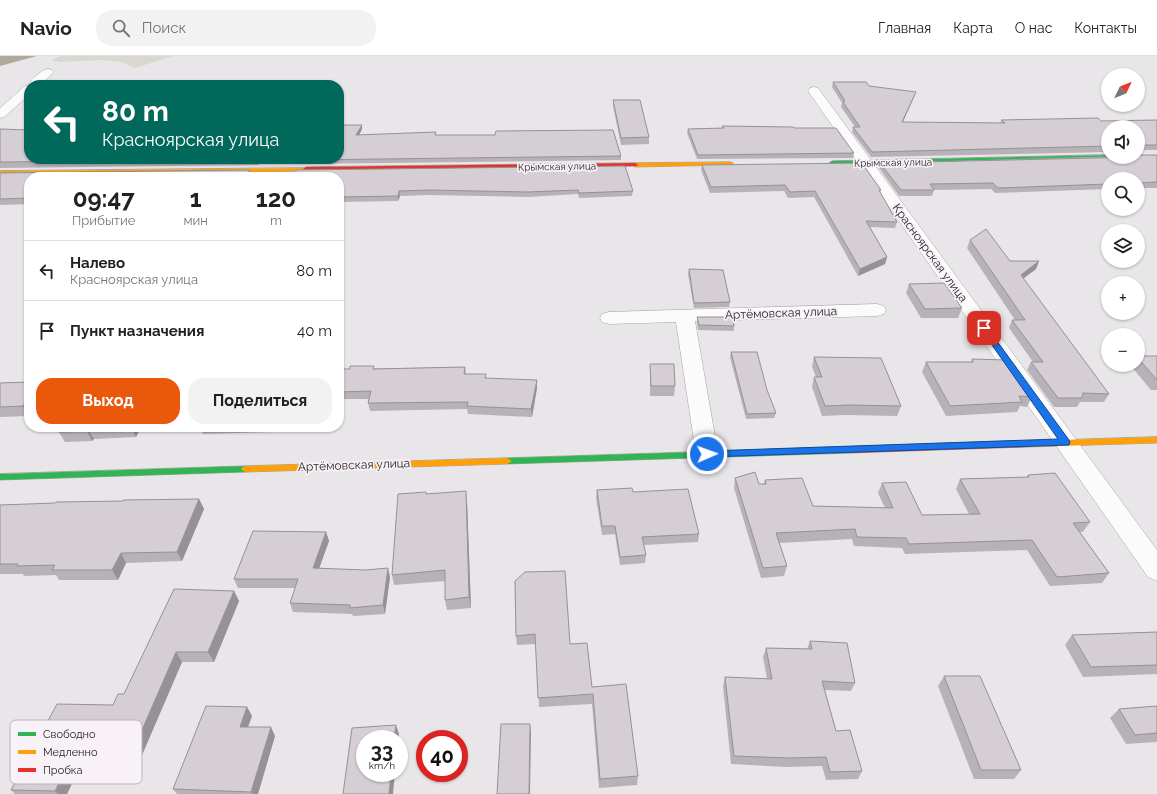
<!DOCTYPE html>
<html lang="ru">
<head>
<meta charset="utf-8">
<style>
	:root { --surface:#fff; --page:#f2f2f2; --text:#222; --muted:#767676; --line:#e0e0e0; --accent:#ea580c }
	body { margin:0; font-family:Raleway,sans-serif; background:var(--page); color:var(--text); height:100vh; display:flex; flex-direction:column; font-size:15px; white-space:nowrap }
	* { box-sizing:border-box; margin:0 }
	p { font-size:13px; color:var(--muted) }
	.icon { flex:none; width:22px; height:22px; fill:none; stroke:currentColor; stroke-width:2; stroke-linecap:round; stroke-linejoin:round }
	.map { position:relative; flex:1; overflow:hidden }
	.sheet { position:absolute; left:24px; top:116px; width:320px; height:260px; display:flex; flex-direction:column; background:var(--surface); border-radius:16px; box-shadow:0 1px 3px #0004 }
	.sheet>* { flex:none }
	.banner { position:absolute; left:24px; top:24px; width:320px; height:84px; border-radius:16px; box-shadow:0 1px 3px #0004; background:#00695c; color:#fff; overflow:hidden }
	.needle { width:26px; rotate:47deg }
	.controls { position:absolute; left:1101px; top:12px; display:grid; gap:8px }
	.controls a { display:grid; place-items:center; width:44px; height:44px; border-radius:50%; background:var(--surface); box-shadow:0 1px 3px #0004; font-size:20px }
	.speed { position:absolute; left:356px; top:674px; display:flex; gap:8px; font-size:20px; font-weight:700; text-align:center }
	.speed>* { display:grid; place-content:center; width:52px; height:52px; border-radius:50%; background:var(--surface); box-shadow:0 1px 3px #0004; line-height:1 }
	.speed small { font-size:10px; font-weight:400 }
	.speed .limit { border:6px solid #d22; background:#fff; color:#111 }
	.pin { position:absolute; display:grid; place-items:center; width:34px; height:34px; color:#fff; margin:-17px; border-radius:8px; box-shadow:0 2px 6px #0006 }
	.me { position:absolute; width:44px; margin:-22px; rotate:88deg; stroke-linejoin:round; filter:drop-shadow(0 0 3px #0008) }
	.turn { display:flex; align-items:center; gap:14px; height:84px; padding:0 12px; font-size:18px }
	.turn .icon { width:52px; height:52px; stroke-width:2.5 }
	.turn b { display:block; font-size:28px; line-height:34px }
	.eta { display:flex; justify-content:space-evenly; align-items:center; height:68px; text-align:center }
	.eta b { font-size:24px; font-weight:700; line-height:28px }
	.cta { display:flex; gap:8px; margin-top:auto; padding:8px 12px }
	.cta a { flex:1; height:46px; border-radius:16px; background:var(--accent); color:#fff; font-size:16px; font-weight:700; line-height:46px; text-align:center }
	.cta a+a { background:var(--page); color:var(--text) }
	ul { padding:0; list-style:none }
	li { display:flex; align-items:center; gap:12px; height:60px; padding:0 12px; border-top:1px solid var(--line) }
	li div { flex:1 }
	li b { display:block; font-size:15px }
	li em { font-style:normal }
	header { display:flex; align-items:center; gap:24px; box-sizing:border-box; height:56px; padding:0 20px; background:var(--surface); border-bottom:1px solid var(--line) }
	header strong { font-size:19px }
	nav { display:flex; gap:22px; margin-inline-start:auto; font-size:14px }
	.search { width:280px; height:36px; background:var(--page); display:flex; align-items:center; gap:10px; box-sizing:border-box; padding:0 14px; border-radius:16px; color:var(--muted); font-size:15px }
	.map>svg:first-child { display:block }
	.green { fill:#dad8ce }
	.water { fill:#aeab98 }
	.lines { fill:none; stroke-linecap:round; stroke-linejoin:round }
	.street-casing { stroke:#a6a5a6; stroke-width:1 }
	.fast-casing { stroke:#a6a5a6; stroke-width:1 }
	.slow-casing { stroke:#a6a5a6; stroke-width:1 }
	.jam-casing { stroke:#a6a5a6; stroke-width:1 }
	.street { fill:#fcfbfc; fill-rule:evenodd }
	.fast { fill:#30b455; fill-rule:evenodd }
	.slow { fill:#ff9f0a; fill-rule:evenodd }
	.jam { fill:#e5322d; fill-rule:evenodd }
	.wall { fill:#b7b2b7 }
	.shaded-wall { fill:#959195 }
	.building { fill:#d5cfd5; stroke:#959195 }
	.route { fill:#1a73e8; stroke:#114b97 }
	.labels { text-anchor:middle; stroke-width:3.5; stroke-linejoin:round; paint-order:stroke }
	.far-street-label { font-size:10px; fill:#272527; stroke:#f8f2f8 }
	.street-label { font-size:12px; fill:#272527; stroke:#f8f2f8 }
	.key { fill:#f8f2f8; stroke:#b9b4b9; stroke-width:1 }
	.key-label { font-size:11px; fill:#272527 }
</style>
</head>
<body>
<header>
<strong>Navio</strong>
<div class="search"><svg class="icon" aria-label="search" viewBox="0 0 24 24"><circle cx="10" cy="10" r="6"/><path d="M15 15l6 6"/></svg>Поиск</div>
<nav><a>Главная</a><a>Карта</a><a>О нас</a><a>Контакты</a></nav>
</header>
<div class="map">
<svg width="1157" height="738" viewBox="0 0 1157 738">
	<rect width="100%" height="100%" fill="#e9e6e9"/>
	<path class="green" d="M61 0H173L135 12 121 6 103 4 59 6 51 4Z"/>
	<path class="water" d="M0 0H37L0 10Z"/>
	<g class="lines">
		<defs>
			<path id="street" d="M48 13 52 14 54 16 40 29H29V39L4 61 0 62V52L25 30H28C30 24 41 14 48 13Z
				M814 31 818 32 1157 494V525L1148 521 808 35 810 32Z
				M877 248 884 250 886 254 884 258 877 260 695 265 718 398 715 404 707 406 699 404 696 398 676 266 609 268 602 266 600 262 602 258 609 256Z"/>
			<path id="fast" d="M1108 99V101H1118L1115 103 832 109 829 107 832 105Z
				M852 391 857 394 852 397 507 408 502 405 507 402Z
				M246 410 249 411 251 413 249 415 246 416 0 424V418Z"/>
			<path id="slow" d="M731 106 733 107V109L635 111 632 109 635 107Z
				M308 112V114L306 115 0 119V115Z
				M1157 381V387L1027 391 1022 388 1027 385Z
				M507 402 512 405 507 408 246 416 243 415 241 413 243 411 246 410Z"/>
			<path id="jam" d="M635 107 638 109 637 110 306 115 303 113 306 111Z
				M1027 385 1032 388 1027 391 852 397 847 394 852 391Z"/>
		</defs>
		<use href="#street" class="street-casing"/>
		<use href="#fast" class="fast-casing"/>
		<use href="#slow" class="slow-casing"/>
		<use href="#jam" class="jam-casing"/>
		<use href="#street" class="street"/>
		<use href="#fast" class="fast"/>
		<use href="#slow" class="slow"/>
		<use href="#jam" class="jam"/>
	</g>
	<path class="wall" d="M833 26 869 30 914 41 903 66 1001 67V64L1101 65 1157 64V94H1139L1108 71V96L871 101 852 76 853 71H855L841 51 842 47 832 31Z
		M613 44 649 81V88L621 89 613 50Z
		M362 69V73L359 79H436L621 100V104L301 108 300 104Z
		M722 70 794 72 854 97 853 102 697 103 687 77 688 73 722 72Z
		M0 74 29 103H262L258 109 0 112Z
		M1157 99V132H1138V123H1108V133L995 137 991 133 934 134 932 140H899L879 112 880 107Z
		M702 109 881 134 880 137 897 166 895 172 870 171 887 201 885 208 858 220 814 141 788 142 784 135 710 137 701 114Z
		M0 117 251 120 29 121V148L0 149Z
		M339 121 633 135 632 140 579 142 578 138 529 141 428 139 400 140 398 145 339 146Z
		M970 184 1010 205H1039L1036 213 1023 223 1109 338 1104 346H1080L1077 351H1054L1027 314 1031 306H1033L1009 272 1012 264H1015L967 192Z
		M689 213 730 246 729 251 694 252 688 218Z
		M909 228 962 252 958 262H921L906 237Z
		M697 261 734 270V275L698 274 697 266Z
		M731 296 776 357 774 362 746 363 730 301Z
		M1138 300H1157V334H1151L1131 310 1132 309H1138Z
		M814 301 901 350 897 360 846 359 822 360 812 331 814 321H816L812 311Z
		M972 303 1032 341 1027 351 1020 350 1017 356 946 360 922 316 926 306H971Z
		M650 308 675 330 674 340H650Z
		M465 311 466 318H486V322L537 332 532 361 468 358 467 353 370 355 368 347 369 343H339V313Z
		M29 326V360L0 361V327Z
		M62 371H141L136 381 94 383 92 385 65 386 59 376Z
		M200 371H305L304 375 203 378Z
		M1028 419 1090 466 1083 476H1080L1109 517 1102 527 1050 530 1027 494 905 498 902 492 854 490 852 483 779 487 787 510 784 520 761 522 734 432 735 422 759 428H764L765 424 813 450 885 452 878 437 882 427 922 459 969 458 956 433 960 423 1027 421Z
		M597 434 633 436 699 478 698 486 644 489 646 499 645 507 620 509 615 478 602 479 596 442Z
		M426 436V438L467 445 471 552 447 554 445 544V525L394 529 392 519Z
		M199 443 204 453 182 505 126 507 118 524H59L56 519 24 520 23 518H0V449Z
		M326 476 329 485 319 512 390 521 385 558 353 560 352 558 293 556 290 547 295 532H238L234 523Z
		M515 525 570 588 638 720 637 729 599 732 592 648 539 651 536 588 517 589 516 580Z
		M234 535 239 545 214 606H182L139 706 83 705 67 738H15L11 734 113 649Z
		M1157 576V618L1083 621 1065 589 1072 579Z
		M810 585 855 627 851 635 825 634 836 675 862 715 858 723 826 724 822 710 786 711 731 708 723 630 725 621 767 623 763 601 766 592 807 593Z
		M944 620 1021 714 1014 723H974L938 630Z
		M1157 650V686L1126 688 1110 662 1119 653Z
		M247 651 252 660 248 671 275 680 258 738H177L173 733Z"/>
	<path class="shaded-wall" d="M916 36 914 41 900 72 902 66Z
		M362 69V73L357 83 356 79Z
		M257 103H262L258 109Z
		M250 114 251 120 250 121H245Z
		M399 135 400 140 398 145V140Z
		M887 201 885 208 858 220 860 213Z
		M1039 205 1036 213 1017 227 1021 219Z
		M537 324V332L532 361 531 353Z
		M29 341V360L23 350Z
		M131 371H141L136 381Z
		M88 373 94 383 92 385 87 375Z
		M466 435 467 445 471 552 469 541Z
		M199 443 204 453 182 505 177 496Z
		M326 476 329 485 316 521 313 512Z
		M121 497 126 507 118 524 112 514Z
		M388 512 390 521 385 558 383 549Z
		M234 535 239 545 214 606 208 596Z
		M176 596 182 606 139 706 132 697Z
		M247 651 252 660 245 679 240 671Z
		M530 668 531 677 530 738H529Z
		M396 669 399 678 398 683H394Z
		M271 671 275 680 258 738H253L251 736Z
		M75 696 83 705 67 738H58L55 735Z
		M391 717H395L393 738H389Z"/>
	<path class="building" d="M833 26H866L869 30 916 36 902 66 1005 67 1001 64 1098 62 1101 65 1157 64V89H1141L1139 94H1138V71H1108V90L872 96 853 71H860L843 46 845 45Z
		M613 44H640L649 81 621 82Z
		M339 69H362L356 79 436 76 435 79H495L496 75 613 74 621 100 300 104V103H339Z
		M722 70 793 71 794 72H836L854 97 698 99 688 73 724 72Z
		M0 73 29 74V103H257L0 106Z
		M1138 99H1157V126L1138 127V123H1108V128L998 132 993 127 930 128 934 134H901L880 107 1138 101Z
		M862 107 881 134H879L897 166 866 165 887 201 860 213 815 135 790 136 785 129 711 131 702 109Z
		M625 110 633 135 579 137 578 134 528 136 428 134 399 135 398 140 339 141V121H291L295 114Z
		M250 114 245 121H29V142L0 143V117Z
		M986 173 1010 205H1039L1021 219 1109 338 1083 337 1082 342H1058L1031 306H1043L1012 264H1025L970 184Z
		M689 213 723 214 730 246 694 247Z
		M944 227 962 252 925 253 909 228Z
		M697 261H733L734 270 699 269Z
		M731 296H757L767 334 776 357 747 358Z
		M1138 300H1157V324L1138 302Z
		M814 301 881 302 901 350 849 349 825 350 814 321H822Z
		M972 303 1006 304 1032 341 1019 340 1022 346 950 350 926 306H973Z
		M650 308H674L675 330H651Z
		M350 310H374L373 313 465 311 464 318H486L485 322 537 324 531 353 467 350 468 346 368 347 371 335 339 336V313H350Z
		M29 326V341L23 350 0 351V327Z
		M62 371H131L88 373 87 375 59 376Z
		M755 416 759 428H766L765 424 802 422 813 450 893 452 882 427 906 426 922 459 980 458 960 423 1029 421 1028 419 1055 417 1090 466 1073 467 1109 517 1057 521 1032 484 909 488 906 482 857 481 855 473 776 477 787 510 763 512 735 422Z
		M632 432 633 436 688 433 699 478 642 481 646 499 620 501 615 470H602L597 434Z
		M466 435 469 541 445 544V514L392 519 398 438 426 436V438Z
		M199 443 177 496 121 497 112 514H52L55 509 17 510 18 508H0V449L55 447 56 446 123 445V444Z
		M253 475 326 476 313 512 366 514 388 512 383 549 350 552V549L290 547 298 523H234Z
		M565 515 570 588 587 587 592 631 626 628 638 720 600 723 593 638 538 642 535 578 516 580 515 525 525 516Z
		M174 533 234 535 208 596H176L132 697 75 696 55 735 11 734 57 648 113 649 118 638H124Z
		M1157 576V609L1091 611 1072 579Z
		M810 585 847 587 855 627 822 625 836 675 850 674 862 715 830 716 826 701 789 702 734 700 725 621 772 623 766 592 812 593Z
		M944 620H980L1021 714H981Z
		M206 650 247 651 240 671H271L251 736 173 733Z
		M1157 650V677L1135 679 1119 653Z
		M501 668H530L529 738H497Z
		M396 669 394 683H365V717H391L389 738H343L352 672Z"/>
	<path class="route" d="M981 270H986L1069 384 1070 386 1069 389 707 401 702 398 707 395 1058 383 980 272Z"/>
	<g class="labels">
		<g class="far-street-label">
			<text transform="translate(893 106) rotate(-1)" y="4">Крымская улица</text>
			<text transform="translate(557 110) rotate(-1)" y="4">Крымская улица</text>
		</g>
		<g class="street-label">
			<text transform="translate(930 197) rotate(54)" y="4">Красноярская улица</text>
			<text transform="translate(781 257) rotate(-2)" y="4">Артёмовская улица</text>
			<text transform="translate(354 409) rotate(-2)" y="4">Артёмовская улица</text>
		</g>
	</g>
	<rect x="10" y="664" width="132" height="64" rx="6" class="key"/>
	<rect x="18" y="676" width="18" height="4" fill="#30b455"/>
	<rect x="18" y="694" width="18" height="4" fill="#ff9f0a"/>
	<rect x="18" y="712" width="18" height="4" fill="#e5322d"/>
	<g class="key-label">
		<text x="43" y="682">Свободно</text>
		<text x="43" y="700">Медленно</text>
		<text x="43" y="718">Пробка</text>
	</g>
</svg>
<div class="controls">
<a><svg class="needle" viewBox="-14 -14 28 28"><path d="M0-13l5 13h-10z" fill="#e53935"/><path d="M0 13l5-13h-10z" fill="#767676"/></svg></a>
<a><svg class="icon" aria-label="sound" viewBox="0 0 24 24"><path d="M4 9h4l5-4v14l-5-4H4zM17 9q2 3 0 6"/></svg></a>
<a><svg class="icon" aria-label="search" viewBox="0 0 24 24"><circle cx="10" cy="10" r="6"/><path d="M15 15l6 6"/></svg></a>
<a><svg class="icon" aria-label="layers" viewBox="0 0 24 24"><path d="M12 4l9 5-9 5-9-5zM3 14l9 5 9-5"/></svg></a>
<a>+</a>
<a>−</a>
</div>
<div class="speed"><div>33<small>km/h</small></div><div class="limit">40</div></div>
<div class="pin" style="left:984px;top:272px;background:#d93025"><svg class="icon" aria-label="arrive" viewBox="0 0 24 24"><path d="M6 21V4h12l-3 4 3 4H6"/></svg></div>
<svg class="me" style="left:707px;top:398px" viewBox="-20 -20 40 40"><circle r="17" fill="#1a73e8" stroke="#fff" stroke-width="3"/><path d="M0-11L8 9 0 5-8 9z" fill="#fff"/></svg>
<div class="banner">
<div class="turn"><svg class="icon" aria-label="left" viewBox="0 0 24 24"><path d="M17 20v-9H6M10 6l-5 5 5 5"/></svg><div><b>80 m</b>Красноярская улица</div></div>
</div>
<section class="sheet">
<div class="eta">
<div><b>09:47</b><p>Прибытие</p></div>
<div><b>1</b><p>мин</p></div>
<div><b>120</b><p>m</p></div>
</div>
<ul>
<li><svg class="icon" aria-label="left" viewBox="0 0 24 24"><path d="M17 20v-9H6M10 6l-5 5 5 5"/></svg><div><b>Налево</b><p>Красноярская улица</p></div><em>80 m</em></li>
<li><svg class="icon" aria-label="arrive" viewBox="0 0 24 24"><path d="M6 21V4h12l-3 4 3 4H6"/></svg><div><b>Пункт назначения</b></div><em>40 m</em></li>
</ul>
<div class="cta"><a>Выход</a><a>Поделиться</a></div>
</section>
</div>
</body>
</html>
